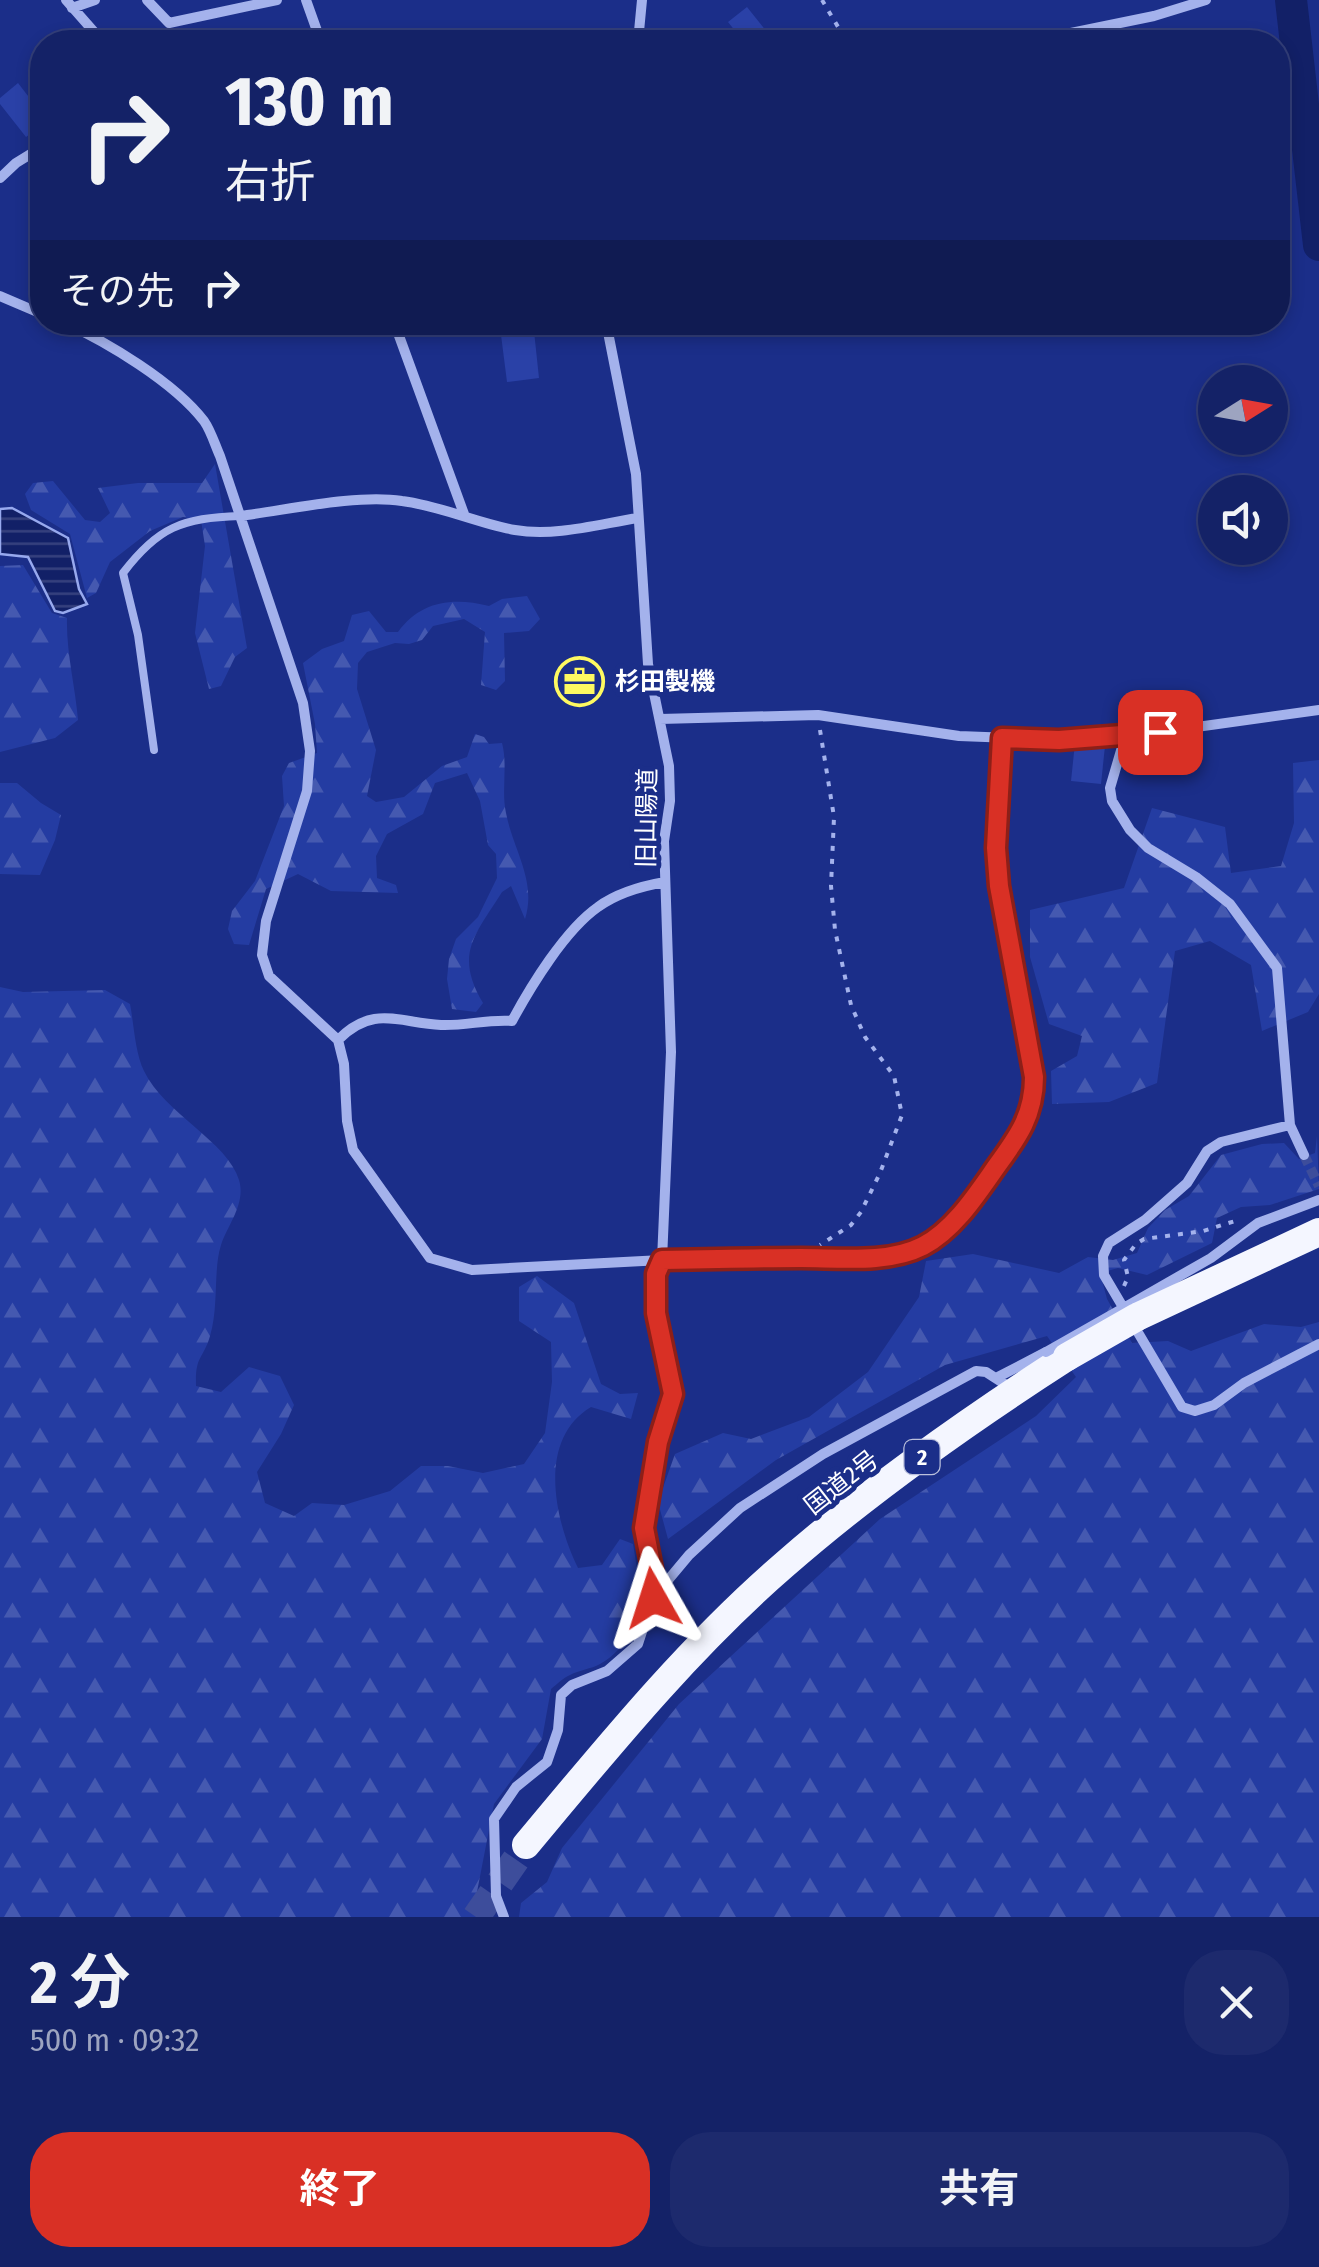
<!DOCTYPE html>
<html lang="ja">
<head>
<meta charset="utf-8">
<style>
	:root { --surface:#142267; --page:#1d2a6d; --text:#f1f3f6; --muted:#9da4c0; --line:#333f7b; --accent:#d93025 }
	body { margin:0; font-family:"Fira Sans Condensed","Noto Sans JP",sans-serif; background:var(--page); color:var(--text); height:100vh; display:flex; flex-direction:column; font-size:38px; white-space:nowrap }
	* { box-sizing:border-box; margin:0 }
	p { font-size:32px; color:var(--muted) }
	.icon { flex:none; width:55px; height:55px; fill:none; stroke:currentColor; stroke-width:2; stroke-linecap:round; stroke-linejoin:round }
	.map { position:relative; height:1917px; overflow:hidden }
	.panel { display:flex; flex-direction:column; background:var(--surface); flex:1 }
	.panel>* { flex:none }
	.top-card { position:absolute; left:30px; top:30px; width:1260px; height:305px; border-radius:40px; box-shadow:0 5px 15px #0003,0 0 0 2px var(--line); background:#142267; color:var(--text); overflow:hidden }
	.needle { width:65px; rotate:79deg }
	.buttons { position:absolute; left:1198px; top:365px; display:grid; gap:20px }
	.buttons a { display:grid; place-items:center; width:90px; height:90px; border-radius:50%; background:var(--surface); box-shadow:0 5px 15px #0003,0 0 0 2px var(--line); font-size:50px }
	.pin { position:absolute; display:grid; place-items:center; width:85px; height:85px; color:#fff; margin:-42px; border-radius:20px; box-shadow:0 5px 15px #0006 }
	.me { position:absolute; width:110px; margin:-55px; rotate:354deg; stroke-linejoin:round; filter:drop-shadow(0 0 8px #0008) }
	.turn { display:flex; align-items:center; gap:35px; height:210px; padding:0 30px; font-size:45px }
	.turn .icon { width:130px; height:130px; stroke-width:2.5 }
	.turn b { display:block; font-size:70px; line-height:85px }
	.then { display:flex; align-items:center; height:95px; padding:0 30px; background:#0003; gap:20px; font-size:38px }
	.round { display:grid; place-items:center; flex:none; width:105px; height:105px; border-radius:40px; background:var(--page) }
	.overview { display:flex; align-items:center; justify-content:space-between; height:170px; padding:0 30px }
	h1 { font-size:60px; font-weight:700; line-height:75px }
	.button { display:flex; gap:20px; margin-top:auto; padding:20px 30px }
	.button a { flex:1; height:115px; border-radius:40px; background:var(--accent); color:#fff; font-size:40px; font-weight:700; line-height:115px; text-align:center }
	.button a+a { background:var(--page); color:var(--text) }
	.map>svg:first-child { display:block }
	.forest { fill:url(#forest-firs) }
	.water { fill:url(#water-rules); stroke:#97a9ee; stroke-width:2.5 }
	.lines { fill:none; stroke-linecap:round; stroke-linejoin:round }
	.river { stroke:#122067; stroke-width:32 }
	.building { fill:#2a41a7 }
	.minor-tunnel { stroke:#3d4d9b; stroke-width:10; stroke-dasharray:10 5; stroke-linecap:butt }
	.trunk-tunnel { stroke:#3d4d9b; stroke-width:28; stroke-dasharray:28 14; stroke-linecap:butt }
	.path { stroke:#a4b2ec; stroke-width:4; stroke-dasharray:5 8; stroke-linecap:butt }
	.service { stroke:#a4b2ec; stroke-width:8 }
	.minor { stroke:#a4b2ec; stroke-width:10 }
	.trunk { stroke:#f4f6ff; stroke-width:28 }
	.minor-bridge { stroke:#a4b2ec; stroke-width:10 }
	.trunk-bridge { stroke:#f4f6ff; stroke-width:28 }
	.route-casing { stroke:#8d1f18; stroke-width:25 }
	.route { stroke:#d93025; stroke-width:18 }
	.labels { text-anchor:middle; stroke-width:10; stroke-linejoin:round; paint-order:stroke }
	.shield { fill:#1b2e89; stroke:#bbc0dc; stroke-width:2.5 }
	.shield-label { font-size:22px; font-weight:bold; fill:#fff }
	.poi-label { font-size:25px; font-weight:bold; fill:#fff; stroke:#1b2e89; text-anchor:start }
	.street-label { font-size:25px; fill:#fff; stroke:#1b2e89 }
</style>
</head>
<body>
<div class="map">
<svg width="1319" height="1917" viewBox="0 0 1319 1917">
	<defs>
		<pattern id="forest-firs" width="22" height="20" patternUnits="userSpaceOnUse" patternTransform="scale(2.5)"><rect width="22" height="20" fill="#243ca2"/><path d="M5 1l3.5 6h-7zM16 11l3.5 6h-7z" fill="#4559b0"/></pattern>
		<pattern id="water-rules" width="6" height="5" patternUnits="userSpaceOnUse" patternTransform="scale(2.5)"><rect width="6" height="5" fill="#122067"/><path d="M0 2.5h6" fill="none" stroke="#36417e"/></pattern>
	</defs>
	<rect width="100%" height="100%" fill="#1b2e89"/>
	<path class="forest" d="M215 464 247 648 235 657 221 686 209 689 195 633 205 546 201 520 183 517 150 531 110 562 96 593 87 598 70 534 31 510 25 494 33 483 53 481 85 520 100 522 110 513 98 488 138 483H202Z
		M23 565 52 613 67 618C66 652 75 685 78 720L55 738 0 752V566Z
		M527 596 540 619 529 631 504 633 505 681 496 690 481 685 485 632 464 619 433 626 422 640 409 644 395 643 367 652 358 663 357 689 376 750 367 796 376 802 404 797 442 766 467 757 475 734 484 737 489 744 502 743C508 766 501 790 506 813 513 850 537 881 525 919L511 886 502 892C475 935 454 954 483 1003L476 1012 452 1009 447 979 449 959 456 939 478 917 497 878 496 854 488 845 480 801 467 773 435 783 423 814 387 834 376 856 377 878 396 885 398 893 331 891 298 874 266 889 249 945 234 944 228 929 232 911 255 881 284 806 282 776 289 763 317 753 315 724 303 663 322 649 344 641 352 615 369 611 386 632H398C421 601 452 597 489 606L502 599Z
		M1319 760V994L1308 1012 1262 1031 1251 965 1210 941 1175 951 1157 1083 1109 1102 1052 1104 1051 1071 1077 1056 1082 1036 1049 1024 1030 957V910L1124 888 1152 808 1225 827 1231 873 1281 866 1294 823 1293 763Z
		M0 783H17L41 803 61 815 55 840 40 875 0 874Z
		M0 987 23 992 105 990 130 1004C134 1025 135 1053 144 1071 164 1113 228 1142 239 1180 246 1204 228 1224 221 1245 213 1269 219 1306 210 1336 203 1360 195 1355 196 1386L221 1392 249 1367 280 1376 294 1405 281 1434 257 1472 265 1503 294 1516 312 1503 344 1505 390 1491 421 1466H448L483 1473 524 1464 545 1433 552 1382 551 1342 519 1321V1287L537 1276 574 1303 601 1384 620 1394 638 1393 631 1419 591 1407C536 1440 555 1521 578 1568L602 1565 620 1539 633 1544C641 1589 646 1637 600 1664 591 1669 579 1670 570 1675 563 1678 557 1684 551 1689L542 1739 494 1804 476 1897 484 1917H0Z
		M1317 1136 1319 1189 1270 1205 1241 1207 1217 1218 1212 1243 1147 1275 1118 1268 1100 1273 1107 1299 1132 1343 1168 1341 1191 1351 1264 1324 1301 1327 1319 1322V1917H519L521 1903 547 1882 562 1848 679 1704 880 1519 1036 1416 1076 1377 1047 1336 945 1365 776 1460 668 1539 658 1502 675 1454 723 1433 751 1439 809 1417 868 1372 919 1297 926 1261 973 1254 1059 1273 1088 1257 1113 1260 1137 1253 1148 1228 1165 1210 1189 1196 1221 1155 1262 1144 1284 1143 1299 1159 1315 1153Z"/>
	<path class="water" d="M12 508 68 538 79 589 87 604 63 613 55 611 28 557 0 554V509Z"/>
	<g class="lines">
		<path class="river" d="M1291 0 1319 245"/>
	</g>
	<path class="building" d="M747 7 775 42H744L728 22Z
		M18 83 42 114V125L26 137 0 104V98Z
		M534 331 539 378 507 382 501 335Z
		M593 660 604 683 595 687 598 693 578 702 573 693 565 698 556 678Z
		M1075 743 1105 746 1101 784 1071 781Z"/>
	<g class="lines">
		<path class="minor-tunnel" d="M1304 1155 1319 1186"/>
		<path class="trunk-tunnel" d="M476 1917 526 1845"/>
		<path class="path" d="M822 0 847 42
			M820 730 834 817 831 886 835 930 851 1005 865 1037 894 1076 902 1115 880 1173 861 1212 851 1225 820 1245
			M1124 1286 1128 1277 1124 1260 1136 1244 1144 1239 1203 1231 1235 1221"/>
		<path class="service" d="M154 750 138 635 123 573C158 527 182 518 240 516"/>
		<path class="minor" d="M66 0 103 42
			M147 0 169 23 277 0
			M306 0 321 42
			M72 8 95 0
			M638 42 642 0
			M1027 42 1154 16 1206 0
			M0 178 16 163 42 147
			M0 296 42 314
			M63 322C107 342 174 382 204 421 211 431 215 445 220 456L303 703 310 751 307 791 266 921 262 955 269 976 338 1040 344 1064 347 1121 353 1150 430 1258 472 1270 662 1260 854 1258 896 1254 922 1246 941 1233 970 1203 1017 1139 1031 1112 1034 1077 999 885 996 848 1001 738
			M394 322 464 514
			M240 516C288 510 356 494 402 501 441 506 477 523 515 530 555 537 599 524 638 518
			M660 719 818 715 959 736 1059 740 1125 737 1319 710
			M1125 737 1110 788 1112 801 1130 830 1148 848 1196 877 1230 904 1277 968 1290 1125 1304 1155
			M338 1040C373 1004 399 1023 441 1025 465 1026 488 1019 512 1021 531 986 565 930 598 907 617 893 642 886 665 882
			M1290 1125 1221 1142 1207 1151 1187 1183 1145 1220 1109 1243 1103 1256 1104 1275 1182 1407 1195 1411 1214 1405 1244 1383 1319 1344
			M1127 1306 1211 1258 1258 1223 1319 1200
			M996 1378 1046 1352
			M653 1598 689 1555 740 1508 823 1454 976 1371 986 1372 1014 1390
			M504 1917 496 1896 494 1819 516 1787 547 1762 558 1730 561 1695 572 1685 607 1671 638 1644 653 1598V1574L644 1528 659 1442 673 1394 656 1313V1274L662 1260 671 1052 664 841 670 801 669 766 648 664 636 474 606 322"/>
		<path class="trunk" d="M1137 1317 1319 1232
			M526 1845C607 1748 688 1648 784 1565 872 1488 969 1420 1067 1357"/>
		<path class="minor-bridge" d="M1046 1352 1127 1306"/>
		<path class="trunk-bridge" d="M1067 1357 1137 1317"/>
	</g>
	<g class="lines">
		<defs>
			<path id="route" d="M653 1598V1574L644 1528 658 1442 673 1394 656 1313V1274L662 1260C708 1259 754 1258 801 1258 839 1258 888 1264 923 1246 954 1230 977 1194 996 1167 1018 1137 1034 1115 1034 1077L999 886 996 848 1002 738 1059 740 1160 732"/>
		</defs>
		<use href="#route" class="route-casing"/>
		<use href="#route" class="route"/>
	</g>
	<defs>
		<symbol id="office-ring" viewBox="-11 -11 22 22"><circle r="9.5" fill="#1b2e89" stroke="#fef961" stroke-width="1.5"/><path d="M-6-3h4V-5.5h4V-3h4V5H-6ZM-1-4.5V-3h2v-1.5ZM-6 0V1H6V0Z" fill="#fef961"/></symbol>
	</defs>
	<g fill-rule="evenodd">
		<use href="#office-ring" x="552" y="654" width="55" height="55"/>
	</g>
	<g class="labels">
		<rect class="shield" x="904.5" y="1440" width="35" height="34" rx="8"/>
		<g class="shield-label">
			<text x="922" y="1465">2</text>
		</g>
		<g class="poi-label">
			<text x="615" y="690">杉田製機</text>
		</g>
		<g class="street-label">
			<text transform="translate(646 818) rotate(-89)" y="9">旧山陽道</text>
			<text transform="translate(841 1482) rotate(-38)" y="9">国道2号</text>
		</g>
	</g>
</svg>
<div class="buttons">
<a><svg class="needle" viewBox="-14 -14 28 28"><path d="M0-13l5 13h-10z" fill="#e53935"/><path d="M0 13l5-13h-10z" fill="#9da4c0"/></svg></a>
<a><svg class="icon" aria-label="sound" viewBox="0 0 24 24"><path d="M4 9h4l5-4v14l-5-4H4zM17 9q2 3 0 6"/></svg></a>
</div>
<div class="pin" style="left:1160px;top:732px;background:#d93025"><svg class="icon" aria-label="arrive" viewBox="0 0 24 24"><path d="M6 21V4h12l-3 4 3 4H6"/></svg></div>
<svg class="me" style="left:653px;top:1598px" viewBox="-20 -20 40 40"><path d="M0-17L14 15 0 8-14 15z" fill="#d93025" stroke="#fff" stroke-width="4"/></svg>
<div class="top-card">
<div class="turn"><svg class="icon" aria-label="right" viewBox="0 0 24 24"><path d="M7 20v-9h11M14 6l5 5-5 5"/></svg><div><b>130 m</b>右折</div></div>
<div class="then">その先<svg class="icon" aria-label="right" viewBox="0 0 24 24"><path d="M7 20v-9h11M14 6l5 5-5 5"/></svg></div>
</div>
</div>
<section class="panel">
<div class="overview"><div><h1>2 分</h1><p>500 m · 09:32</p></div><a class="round"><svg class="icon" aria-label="close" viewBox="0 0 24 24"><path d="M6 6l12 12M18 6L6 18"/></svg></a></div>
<div class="button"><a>終了</a><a>共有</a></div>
</section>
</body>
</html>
